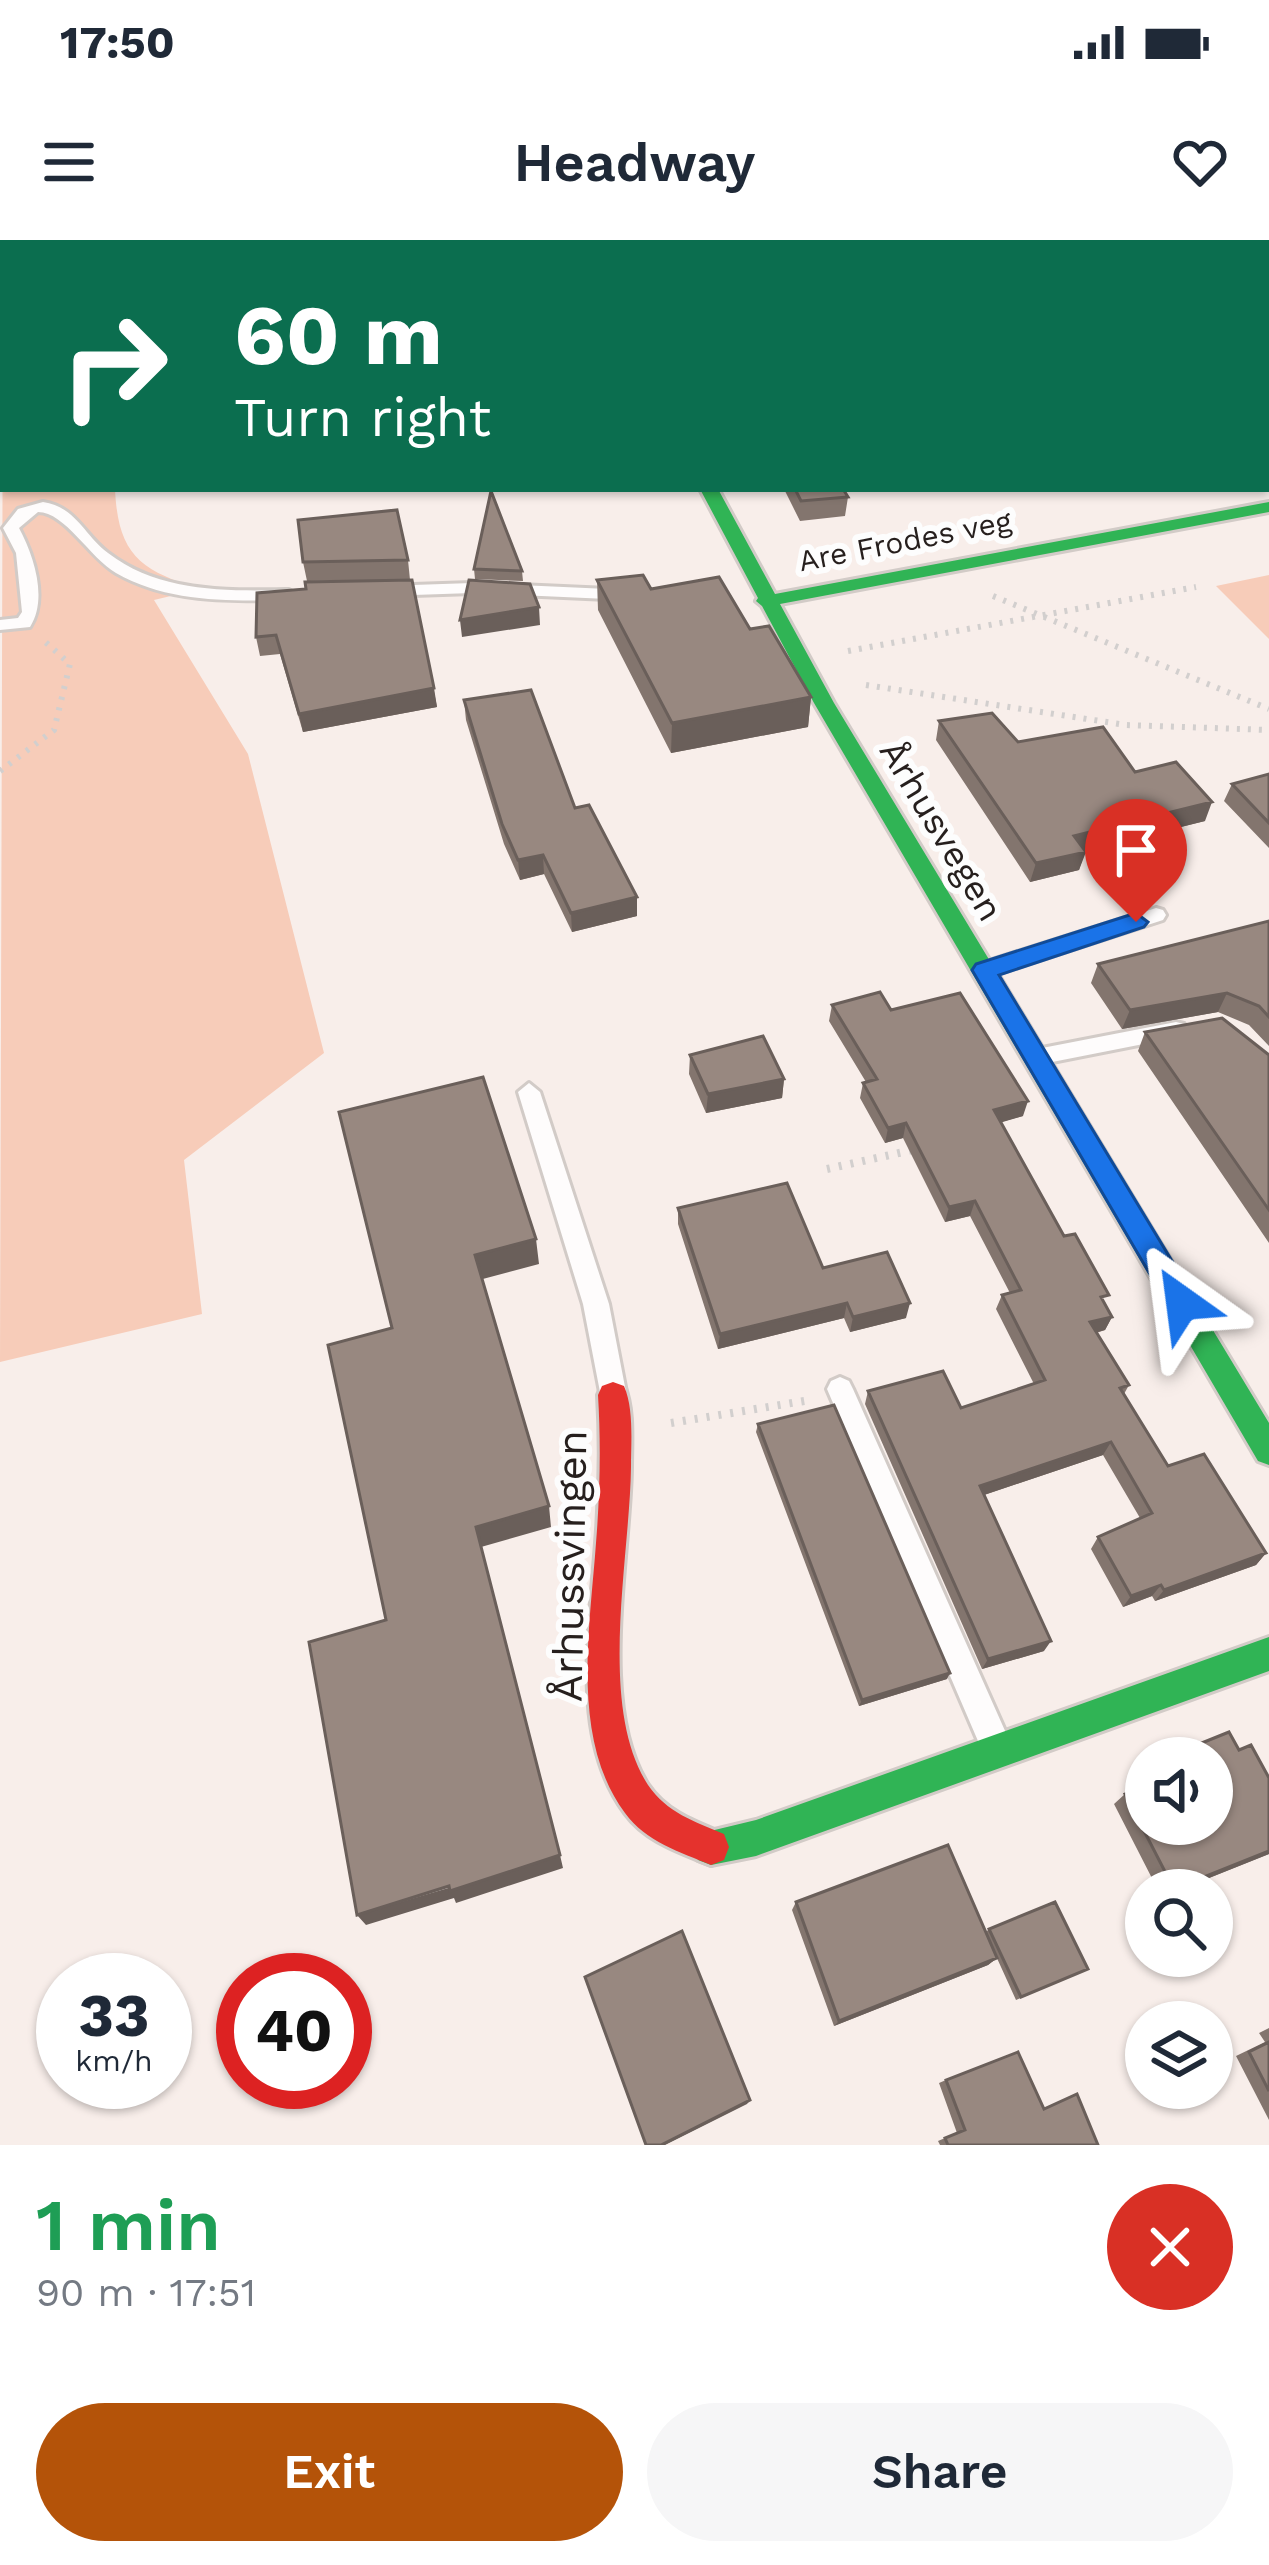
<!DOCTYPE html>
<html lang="en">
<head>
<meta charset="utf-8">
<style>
	:root { --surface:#fff; --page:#f6f6f7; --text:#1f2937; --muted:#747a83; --accent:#b45309 }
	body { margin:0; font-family:"Work Sans",sans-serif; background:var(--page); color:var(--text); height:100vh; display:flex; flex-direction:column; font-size:45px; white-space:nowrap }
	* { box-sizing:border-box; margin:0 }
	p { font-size:39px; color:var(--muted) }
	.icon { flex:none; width:66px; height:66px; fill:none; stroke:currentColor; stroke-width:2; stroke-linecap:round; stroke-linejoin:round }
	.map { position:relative; height:1905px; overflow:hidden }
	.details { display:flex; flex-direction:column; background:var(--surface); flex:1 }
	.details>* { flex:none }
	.hud { position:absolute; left:0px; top:0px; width:1269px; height:252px; box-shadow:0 3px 9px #0004; background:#0b6e4f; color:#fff; overflow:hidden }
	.buttons { position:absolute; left:1125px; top:1497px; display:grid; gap:24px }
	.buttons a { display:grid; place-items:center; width:108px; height:108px; border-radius:50%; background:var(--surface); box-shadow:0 3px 9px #0004; font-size:60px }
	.speed { position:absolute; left:36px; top:1713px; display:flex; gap:24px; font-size:60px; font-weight:700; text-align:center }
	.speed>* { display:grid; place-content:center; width:156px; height:156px; border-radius:50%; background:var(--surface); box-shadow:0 3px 9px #0004; line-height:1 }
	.speed small { font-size:30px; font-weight:400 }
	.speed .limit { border:18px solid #d22; background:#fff; color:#111 }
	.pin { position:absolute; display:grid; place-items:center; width:102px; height:102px; color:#fff; margin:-123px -51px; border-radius:50% 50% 50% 0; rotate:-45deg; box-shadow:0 0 12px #0007 }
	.pin .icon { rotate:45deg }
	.me { position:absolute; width:132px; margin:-66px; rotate:329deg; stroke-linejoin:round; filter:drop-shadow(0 0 9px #0008) }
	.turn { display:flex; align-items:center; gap:42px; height:252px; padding:0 36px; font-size:54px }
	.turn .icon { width:156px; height:156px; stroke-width:2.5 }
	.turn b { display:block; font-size:84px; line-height:102px }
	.round { display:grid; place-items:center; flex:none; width:126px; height:126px; border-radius:63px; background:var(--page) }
	.head { display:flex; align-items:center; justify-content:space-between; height:204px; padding:0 36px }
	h1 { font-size:72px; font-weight:600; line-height:90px; color:#1e9e55 }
	.cta { display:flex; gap:24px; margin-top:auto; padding:24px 36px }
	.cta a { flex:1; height:138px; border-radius:72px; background:var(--accent); color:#fff; font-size:48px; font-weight:600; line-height:138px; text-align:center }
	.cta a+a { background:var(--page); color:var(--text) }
	.status { display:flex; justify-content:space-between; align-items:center; height:84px; padding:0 60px; background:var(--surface); direction:ltr }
	.status svg { height:33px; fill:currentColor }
	header { display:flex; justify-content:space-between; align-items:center; height:156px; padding:0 36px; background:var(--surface); font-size:54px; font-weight:600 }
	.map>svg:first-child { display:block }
	.green { fill:#f7ccb9 }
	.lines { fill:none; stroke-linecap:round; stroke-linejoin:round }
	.lane-casing { stroke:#d2cbc7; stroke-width:6 }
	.fast-casing { stroke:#d2cbc7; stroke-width:6 }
	.jam-casing { stroke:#d2cbc7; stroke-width:6 }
	.path-far1 { stroke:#d2cfce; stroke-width:6; stroke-dasharray:3 8; stroke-linecap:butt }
	.path { stroke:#d2cfce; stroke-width:8; stroke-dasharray:3 9; stroke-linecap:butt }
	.lane { fill:#fefcfc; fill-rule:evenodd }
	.fast { fill:#30b455; fill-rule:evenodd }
	.jam { fill:#e5322d; fill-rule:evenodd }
	.wall { fill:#83756e }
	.shaded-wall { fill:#6a5f5a }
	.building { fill:#988880; stroke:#6a5f5a; stroke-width:3 }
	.route { fill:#1a73e8; stroke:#114b97; stroke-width:3 }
	.labels { text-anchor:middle; stroke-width:12; stroke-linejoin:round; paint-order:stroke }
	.far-street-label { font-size:30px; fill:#261f1d; stroke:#fdfdfd }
	.street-label { font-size:36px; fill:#261f1d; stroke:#fdfdfd }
	.near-street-label { font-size:42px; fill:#261f1d; stroke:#fdfdfd }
</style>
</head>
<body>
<div class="status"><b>17:50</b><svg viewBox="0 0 49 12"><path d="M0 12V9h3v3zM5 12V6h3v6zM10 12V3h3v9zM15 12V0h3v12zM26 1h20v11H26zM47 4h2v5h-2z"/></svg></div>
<header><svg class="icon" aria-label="menu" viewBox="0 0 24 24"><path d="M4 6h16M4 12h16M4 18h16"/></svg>Headway<svg class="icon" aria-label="heart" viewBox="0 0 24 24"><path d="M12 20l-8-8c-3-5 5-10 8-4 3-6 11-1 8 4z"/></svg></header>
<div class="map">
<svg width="1269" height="1905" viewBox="0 0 1269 1905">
	<rect width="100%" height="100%" fill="#f8eeea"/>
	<path class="green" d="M3 85V249H115C118 314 139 330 200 349L154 360 248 514 324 813 184 920 202 1074 0 1122Z
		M1269 335V399L1216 346Z"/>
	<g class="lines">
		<defs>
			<path id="lane" d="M43 262C76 267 84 295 108 313 160 353 227 351 289 350L297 355 289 360C231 361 168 363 116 333 90 318 65 272 38 272L19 288C34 316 48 359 30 387L0 390V380L18 378 22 372 16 313 3 288 18 269Z
				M472 343 630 350 638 355 630 360 472 353 384 356 376 351 384 346Z
				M1156 668 1163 670 1166 675 1163 680 984 738 973 730 976 725Z
				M1176 782 1184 784 1187 790 1184 796 1037 825 1026 817 1037 809Z
				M529 843 540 852 609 1064 626 1152 622 1160 613 1164 604 1160 600 1152 583 1064 518 852Z
				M840 1137 849 1141 853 1149 1006 1493 1010 1504 1006 1515 995 1519 984 1515 827 1149 831 1141Z"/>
			<path id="fast" d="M590 0H604L605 3H591Z
				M700 249H718L775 354 1269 262V272L780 364 834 463 1269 1183V1225L1258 1221 814 463 762 366 756 361 758 358Z
				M1269 1397V1431L756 1616 711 1625 698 1620 693 1607 698 1594 756 1580Z"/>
			<path id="jam" d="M613 1142 624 1146C634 1169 631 1202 631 1227 630 1318 597 1466 648 1545 666 1572 695 1582 724 1594L729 1607 724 1620 711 1625C680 1612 646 1602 625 1573 570 1499 590 1388 596 1303 600 1254 601 1204 598 1155L602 1146Z"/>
		</defs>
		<use href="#lane" class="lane-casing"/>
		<use href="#fast" class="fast-casing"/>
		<use href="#jam" class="jam-casing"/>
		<path class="path-far1" d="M993 356 1269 469
			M848 411 1196 347
			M866 445 1126 485 1269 490
			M0 531 54 490 70 424 43 400"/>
		<path class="path" d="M827 929 917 909
			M671 1183 810 1160"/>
		<use href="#lane" class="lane"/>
		<use href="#fast" class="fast"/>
		<use href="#jam" class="jam"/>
	</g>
	<path class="wall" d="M784 249H843L848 257 845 276 800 281Z
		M408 320 410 340 307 341 303 322Z
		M474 329 522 331 523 341 475 339Z
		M412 340 437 467 303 492 280 414 260 416 256 397Z
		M597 340 651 349 750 389 811 457 808 487 671 513 598 370Z
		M464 460 575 568 637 657V676L572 692 544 634 520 640 504 604 466 480Z
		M939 481 1135 532 1205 581 1085 611 1079 630 1030 642 936 500Z
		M1269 534V608L1224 561 1232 544Z
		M1269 681V806L1249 785 1218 772 1122 789 1091 743 1098 724Z
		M832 765 891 770 1023 876 1001 882 1064 996 1112 1077 1105 1090 1096 1093 1129 1145 1124 1154 1168 1226 1266 1313 1256 1325 1155 1361 1152 1356 1123 1367 1091 1309 1098 1297 1140 1278 1103 1215 984 1255 1044 1411 982 1429 865 1164 868 1151 961 1168 1034 1144 996 1069 1002 1055 1010 1053 970 976 945 982 903 898 885 903 860 858 863 843 866 842 829 781Z
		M1145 792 1269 815V1003L1138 811Z
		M690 815 784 839 782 858 706 873 689 834Z
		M678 968 823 1028 906 1078 850 1092 844 1078 718 1109 678 984Z
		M758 1184 947 1439 859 1466 756 1192Z
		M1229 1492 1239 1510 1269 1538V1614L1179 1650H1158L1114 1564 1125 1554 1146 1584 1212 1518H1165Z
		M796 1662 986 1692 989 1689 1082 1732 1016 1760 996 1716 997 1718 988 1725 834 1786 792 1670Z
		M1269 1788V1880L1236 1816 1265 1802 1259 1793Z
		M946 1840 1044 1868 1077 1854 1098 1905H940L938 1901 957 1893 939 1843Z"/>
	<path class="shaded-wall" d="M539 367 540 385 462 397 460 380Z
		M434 448 437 467 303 492 299 474Z
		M811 457 808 487 671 513 672 483Z
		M1212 562 1205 581 1068 615 1074 596Z
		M1086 612 1079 630 1030 642 1036 623Z
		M543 615 544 634 520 640 518 620Z
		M637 657V676L572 692 571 673Z
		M1227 753 1218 772 1122 789 1130 770Z
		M784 839 782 858 706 873 708 854Z
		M1028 861 1023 876 989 886 994 870Z
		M906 883 903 898 885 903 888 888Z
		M975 961 970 976 945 982 949 967Z
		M536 999 539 1024 479 1040 475 1015Z
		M847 1063 844 1078 718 1109 720 1094Z
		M910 1063 906 1078 850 1092 853 1077Z
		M1112 1077 1105 1090 1083 1096 1090 1082Z
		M1111 1202 1103 1215 975 1258 980 1246Z
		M549 1266 551 1287 481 1307 476 1287Z
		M1266 1313 1256 1325 1155 1361 1164 1350Z
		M1161 1345 1152 1356 1123 1367 1131 1356Z
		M1051 1401 1044 1411 982 1429 988 1419Z
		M950 1433 947 1439 859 1466 862 1460Z
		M1269 1611V1614L1179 1650H1173Z
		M560 1615 563 1628 456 1663 454 1658 366 1685 357 1675Z
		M997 1718 988 1725 834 1786 839 1781Z
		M750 1860 747 1864 665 1905H661Z"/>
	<path class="building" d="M795 249H843L848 257 801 261Z
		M491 251 522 331 474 329Z
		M397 270 408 320 303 322 298 280Z
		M643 335 651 349 719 337 750 389 769 386 811 457 672 483 597 340Z
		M412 340 434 448 299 474 276 395 256 397 257 353 306 349 305 342Z
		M469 340 530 344 539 367 460 380Z
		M531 450 575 568 589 565 637 657 571 673 543 615 518 620 502 584 464 460Z
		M992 473 1018 502 1103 487 1135 532 1176 522 1212 562 1074 596 1086 612 1036 623 939 481Z
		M1269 534V583L1232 544Z
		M1269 681V777L1259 766 1227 753 1130 770 1098 724Z
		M880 752 891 770 960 753 1028 861 994 870 1064 996 1075 994 1109 1055 1101 1057 1112 1077 1090 1082 1129 1145 1120 1148 1168 1226 1204 1214 1266 1313 1164 1350 1161 1345 1131 1356 1098 1297 1152 1273 1111 1202 980 1246 1051 1401 988 1419 868 1151 943 1131 961 1168 1045 1140 1002 1055 1021 1050 975 961 949 967 906 883 888 888 863 843 877 839 832 765Z
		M1222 778 1269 815V970L1145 792Z
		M763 796 784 839 708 854 690 815Z
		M483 837 536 999 475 1015 549 1266 476 1287 560 1615 450 1651 449 1646 357 1675 309 1402 386 1380 328 1105 392 1088 339 872Z
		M787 943 823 1028 887 1012 910 1063 853 1077 847 1063 720 1094 678 968Z
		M834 1165 950 1433 862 1460 758 1184Z
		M1229 1492 1239 1510 1251 1505 1269 1538V1611L1174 1649 1125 1554 1146 1546V1584H1212V1518L1167 1517Z
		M948 1605 997 1718 839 1781 796 1662Z
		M1055 1662 1088 1729 1021 1757 989 1689Z
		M682 1691 750 1860 661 1905H646L585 1737Z
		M1269 1802V1851L1249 1812Z
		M1018 1812 1044 1869 1077 1854 1098 1905H948L945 1898 965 1890 946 1840Z"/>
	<path class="route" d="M1136 673 1148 682 1144 687 999 735 1192 1054 1196 1063 1192 1072 1182 1075 1172 1072 972 730 976 724Z"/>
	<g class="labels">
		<g class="far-street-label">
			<text transform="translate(905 301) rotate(-11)" y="10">Are Frodes veg</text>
		</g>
		<g class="street-label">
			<text transform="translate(942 590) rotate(59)" y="13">Århusvegen</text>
		</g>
		<g class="near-street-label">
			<text transform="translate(569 1326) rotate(-89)" y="15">Århussvingen</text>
		</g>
	</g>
</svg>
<div class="buttons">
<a><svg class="icon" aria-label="sound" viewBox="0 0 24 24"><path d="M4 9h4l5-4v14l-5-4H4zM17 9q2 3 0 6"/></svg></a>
<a><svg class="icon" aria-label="search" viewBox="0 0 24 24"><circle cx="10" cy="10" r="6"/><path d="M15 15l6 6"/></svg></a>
<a><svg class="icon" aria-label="layers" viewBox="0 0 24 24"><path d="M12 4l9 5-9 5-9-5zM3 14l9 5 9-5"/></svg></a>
</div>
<div class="speed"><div>33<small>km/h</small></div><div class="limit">40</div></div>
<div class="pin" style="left:1136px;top:682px;background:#d93025"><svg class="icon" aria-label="arrive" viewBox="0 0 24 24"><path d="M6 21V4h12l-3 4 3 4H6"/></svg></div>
<svg class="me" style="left:1182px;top:1063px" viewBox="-20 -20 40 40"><path d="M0-17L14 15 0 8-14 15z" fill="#1a73e8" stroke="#fff" stroke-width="4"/></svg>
<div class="hud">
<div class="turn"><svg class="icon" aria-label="right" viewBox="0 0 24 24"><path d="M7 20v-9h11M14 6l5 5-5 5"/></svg><div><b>60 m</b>Turn right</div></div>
</div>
</div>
<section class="details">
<div class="head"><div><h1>1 min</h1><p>90 m · 17:51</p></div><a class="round" style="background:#d93025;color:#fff"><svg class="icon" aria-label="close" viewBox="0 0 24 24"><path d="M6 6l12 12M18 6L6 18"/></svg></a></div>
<div class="cta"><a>Exit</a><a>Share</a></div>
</section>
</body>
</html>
